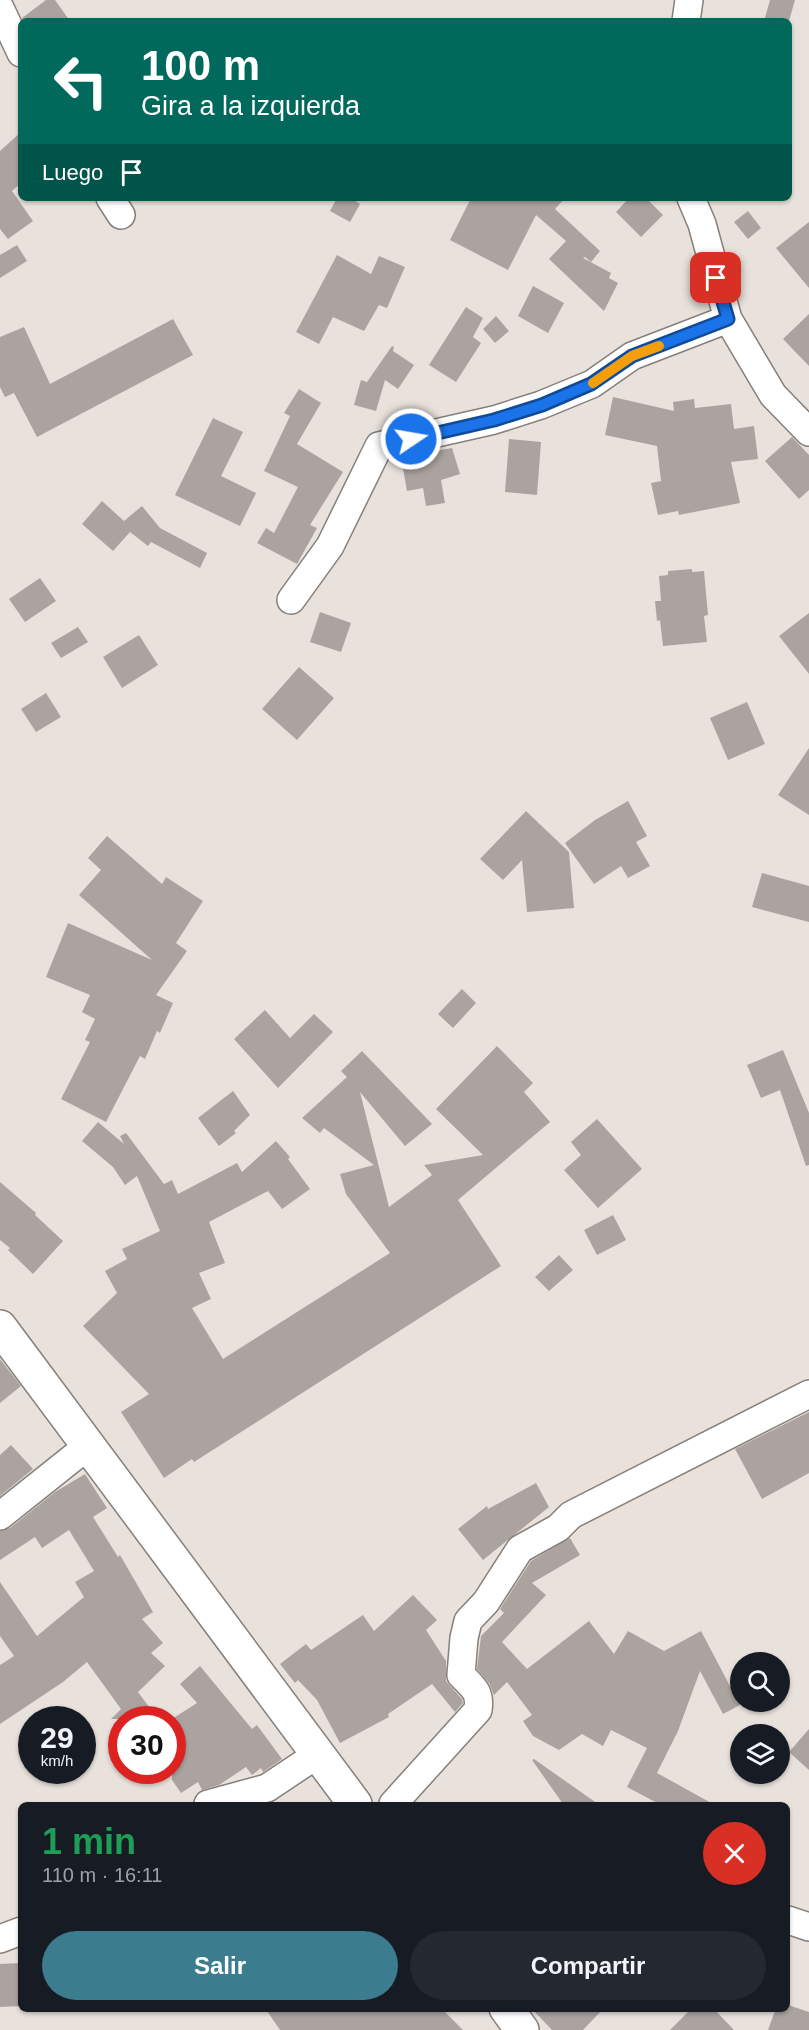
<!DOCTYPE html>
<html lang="es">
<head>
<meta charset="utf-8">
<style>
	:root { --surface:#171b24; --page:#242831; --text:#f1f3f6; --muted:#9ea1a6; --accent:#3c7c8f }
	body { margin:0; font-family:Arial,sans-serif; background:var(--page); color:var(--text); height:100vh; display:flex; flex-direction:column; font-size:22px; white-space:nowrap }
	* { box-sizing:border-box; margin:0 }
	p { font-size:20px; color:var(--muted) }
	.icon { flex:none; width:33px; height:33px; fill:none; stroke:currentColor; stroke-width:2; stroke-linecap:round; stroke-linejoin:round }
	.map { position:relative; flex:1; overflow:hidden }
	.sheet { position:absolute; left:18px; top:1802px; width:772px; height:210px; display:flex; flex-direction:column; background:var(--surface); border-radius:9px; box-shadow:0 2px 4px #0004 }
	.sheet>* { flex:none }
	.top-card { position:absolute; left:18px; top:18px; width:774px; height:183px; border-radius:9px; box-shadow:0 2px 4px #0004; background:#00695c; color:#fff; overflow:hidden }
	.tools { position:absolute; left:730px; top:1652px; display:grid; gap:12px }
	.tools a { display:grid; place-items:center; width:60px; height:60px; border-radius:50%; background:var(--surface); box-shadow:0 2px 4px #0004; font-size:30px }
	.speed { position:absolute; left:18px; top:1706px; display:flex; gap:12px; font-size:30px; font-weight:700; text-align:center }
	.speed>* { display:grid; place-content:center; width:78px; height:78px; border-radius:50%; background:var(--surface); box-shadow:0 2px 4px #0004; line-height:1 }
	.speed small { font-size:15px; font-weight:400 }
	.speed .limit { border:9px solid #d22; background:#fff; color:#111 }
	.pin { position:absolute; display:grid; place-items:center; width:51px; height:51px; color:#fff; margin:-26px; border-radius:12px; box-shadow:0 3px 9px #0006 }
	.me { position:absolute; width:66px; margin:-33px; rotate:78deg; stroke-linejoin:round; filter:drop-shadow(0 0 4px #0008) }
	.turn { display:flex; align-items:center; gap:21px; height:126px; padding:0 24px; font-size:27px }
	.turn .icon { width:78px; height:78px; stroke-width:2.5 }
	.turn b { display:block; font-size:42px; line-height:51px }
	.then { display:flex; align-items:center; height:57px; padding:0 24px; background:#0003; gap:12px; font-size:22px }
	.round { display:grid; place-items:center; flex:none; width:63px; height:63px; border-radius:32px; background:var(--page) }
	.summary { display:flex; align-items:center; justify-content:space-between; height:102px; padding:0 24px }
	h1 { font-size:36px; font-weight:600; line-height:45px; color:#1e9e55 }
	.cta { display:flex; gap:12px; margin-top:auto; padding:12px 24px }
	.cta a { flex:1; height:69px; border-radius:36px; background:var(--accent); color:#fff; font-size:24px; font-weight:600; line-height:69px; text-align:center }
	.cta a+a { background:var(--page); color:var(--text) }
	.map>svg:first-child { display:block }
	.building { fill:#aba3a0 }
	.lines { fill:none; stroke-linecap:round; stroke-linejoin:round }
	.minor-casing { stroke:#867f7a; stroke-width:30 }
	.major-casing { stroke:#867f7a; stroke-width:36 }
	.minor { stroke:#fff; stroke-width:27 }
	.major { stroke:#fff; stroke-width:33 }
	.route-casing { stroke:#114b97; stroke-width:15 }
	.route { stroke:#1a73e8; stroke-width:10 }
	.slow { stroke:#f59e0b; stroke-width:10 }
</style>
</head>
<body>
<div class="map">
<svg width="809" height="2030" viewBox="0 0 809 2030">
	<rect width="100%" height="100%" fill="#e9e2dc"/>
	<path class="building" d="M46 0H55L70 21H23L22 18Z
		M770 0H795L789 21H764Z
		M21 132V183L12 191 33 221 8 239 0 229V151Z
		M337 198H351L360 204 350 222 330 211Z
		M471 198H565L555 209 600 251 591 262 585 257 583 258 611 273 609 278 618 283 604 311 549 259 566 241 536 215 508 270 450 240Z
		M629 198H646L663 215 641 237 616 212Z
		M748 211 761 228 748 239 734 222Z
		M809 222V288L776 248Z
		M17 245 27 261 0 278V255Z
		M337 255 371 274 379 256 405 267 387 308 379 305 364 331 333 317 319 344 296 332Z
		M533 286 564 303 548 333 518 316Z
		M466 307 483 318 473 337 481 343 456 382 429 365Z
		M809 314V366L783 339Z
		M496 316 509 331 495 343 483 329Z
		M173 319 193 355 37 437 14 393 5 397 0 387V337L24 327 50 384Z
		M392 346 394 347 393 351 414 365 398 389 385 380 376 411 354 405 361 380 367 382Z
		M299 389 321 403 297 444 343 472 310 525 317 528 297 564 257 543 266 528 274 533 298 487 264 471 290 416 284 413Z
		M613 397 674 411 673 402 694 399 695 408 731 404 734 429 754 426 758 459 731 462 740 503 679 515 678 511 658 515 651 483 661 481 657 446 605 435Z
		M213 418 243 432 221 476 256 493 240 526 175 495Z
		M792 437 809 455V490L799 499 765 461Z
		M509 439 541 442 537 495 505 492Z
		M452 448 460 474 441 480 445 503 426 506 423 488 407 491 401 457Z
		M102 501 124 521 142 506 160 528 207 553 200 568 151 542 148 546 130 532 113 551 82 524Z
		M692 569V572L704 571 708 615 704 616 707 642 663 646 660 620 657 621 655 601H661L659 576 668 575V571Z
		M40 578 56 601 25 622 9 599Z
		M320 612 351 623 341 652 310 642Z
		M809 613V674L779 636Z
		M78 627 88 642 61 658 51 643Z
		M139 635 158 665 122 688 103 657Z
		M299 667 334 698 297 740 262 709Z
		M46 693 61 717 36 732 21 709Z
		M747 702 765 744 728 760 710 718Z
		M809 748V815L778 795Z
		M628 801 647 836 636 842 650 866 628 878 621 866 594 884 565 843 595 820Z
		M526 811 569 852 574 908 527 912 522 860 503 880 480 859Z
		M107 836 162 884 166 877 203 901 176 943 187 951 156 995 173 1003 160 1033 157 1031 145 1059 140 1056 106 1122 61 1099 90 1042 85 1040 95 1019 82 1012 90 995 46 977 68 923 152 960 79 895 101 870 88 858Z
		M762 873 809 886V922L752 907Z
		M462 989 476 1003 453 1028 438 1014Z
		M265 1010 290 1038 314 1014 333 1032 278 1088 234 1039Z
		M497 1046 533 1083 524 1092 550 1122 458 1200 501 1266 194 1462 192 1459 164 1478 121 1412 149 1394 83 1326 117 1293 105 1271 127 1259 122 1249 160 1231 137 1176 125 1185 113 1167 82 1141 98 1122 124 1144 120 1136 126 1133 164 1184 172 1180 178 1194 237 1163 242 1172 276 1141 290 1157 288 1159 310 1189 282 1209 268 1191 209 1222 225 1263 199 1273 211 1299 192 1308 223 1359 390 1253 346 1194 340 1174 374 1165 324 1128 320 1133 302 1118 347 1077 341 1071 362 1051 432 1124 405 1146 360 1092 389 1207 432 1175 424 1165 483 1155 436 1109Z
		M783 1050 809 1113V1165L806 1166 780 1090 761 1098 747 1065Z
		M233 1091 250 1115 234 1131 236 1133 219 1146 198 1118Z
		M597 1119 642 1169 598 1208 564 1170 581 1155 571 1142Z
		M0 1182 36 1213 35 1215 63 1241 33 1274 8 1250 10 1248 0 1240Z
		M613 1215 626 1240 597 1255 584 1230Z
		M559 1255 573 1270 549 1291 535 1277Z
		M0 1359 21 1386 0 1403Z
		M809 1412V1473L762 1499 735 1449Z
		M11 1445 33 1469 0 1496V1455Z
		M85 1474 107 1508 93 1517 118 1557 120 1555 153 1612 142 1619 163 1643 151 1653 165 1666 138 1692 158 1719H111L121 1709 87 1662 63 1682 0 1724V1665L14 1656 0 1636V1582L37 1636 84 1597 75 1582 94 1571 69 1530 42 1548 35 1537 0 1560V1531L10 1528 55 1492Z
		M536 1483 549 1507 483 1560 458 1529 487 1506 488 1509Z
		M570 1538 580 1555 532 1583 546 1595 502 1642 527 1669 589 1621 614 1654 628 1631 664 1651 701 1631 740 1705 723 1714 700 1671 678 1731 657 1773 713 1804H659L627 1787 647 1748 611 1730 603 1746 582 1734 559 1750 533 1736 523 1721 532 1715 507 1682 494 1695 489 1683 477 1669 481 1636 504 1613 500 1609 531 1561Z
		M413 1595 437 1620 426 1630 446 1661V1681L462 1699 463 1703 455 1712 432 1684 388 1714 389 1717 340 1743 317 1700 298 1680 295 1683 280 1664 306 1644 311 1650 363 1615 374 1631Z
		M200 1666 252 1729 257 1725 282 1759 263 1772 261 1768 252 1775 246 1767 219 1785 202 1790 198 1782 181 1793 172 1780V1719L197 1703 180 1684Z
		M809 1729V1770L789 1752Z
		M534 1759 598 1804H563L532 1760Z
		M21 1963V2006L0 2007V1964Z
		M788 2005 809 2012V2030H768L776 2008H788Z
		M265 2008H441L463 2030H280Z
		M531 2008H604L583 2030H552Z
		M692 2008H713L734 2030H670Z"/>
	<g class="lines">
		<defs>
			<path id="minor" d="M0 8 21 53
				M686 21 689 0
				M110 198 121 215
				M691 198 702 224 728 319 773 395 809 432
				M291 600 330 546 379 446 494 420 541 405 592 384 632 356 728 319
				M0 1516 89 1445
				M208 1804 267 1788 318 1754
				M393 1804 478 1710C481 1692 473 1687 461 1675L464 1638 468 1621 486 1602 520 1549 558 1528 571 1515 809 1394
				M788 1920 809 1927
				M0 1939 21 1931"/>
			<path id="major" d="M0 1327 355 1804
				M506 2008 522 2030"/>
		</defs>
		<use href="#minor" class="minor-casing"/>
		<use href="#major" class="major-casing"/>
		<use href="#minor" class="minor"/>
		<use href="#major" class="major"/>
	</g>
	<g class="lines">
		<defs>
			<path id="route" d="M411 439 494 420 542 405 591 384 632 356 728 319 716 278"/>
		</defs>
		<use href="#route" class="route-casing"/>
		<use href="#route" class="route"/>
		<path class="slow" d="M593 383 632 356 659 346"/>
	</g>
</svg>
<div class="tools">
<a><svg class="icon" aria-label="search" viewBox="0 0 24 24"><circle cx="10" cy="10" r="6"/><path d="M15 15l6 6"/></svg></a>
<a><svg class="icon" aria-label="layers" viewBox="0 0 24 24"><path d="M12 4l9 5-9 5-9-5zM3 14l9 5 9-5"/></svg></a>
</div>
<div class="speed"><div>29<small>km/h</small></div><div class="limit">30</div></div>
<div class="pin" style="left:716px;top:278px;background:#d93025"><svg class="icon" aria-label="arrive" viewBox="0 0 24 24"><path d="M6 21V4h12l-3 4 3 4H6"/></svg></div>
<svg class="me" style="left:411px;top:439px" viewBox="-20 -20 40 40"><circle r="17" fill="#1a73e8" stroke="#fff" stroke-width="3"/><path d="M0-11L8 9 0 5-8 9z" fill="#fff"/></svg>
<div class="top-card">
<div class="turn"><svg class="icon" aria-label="left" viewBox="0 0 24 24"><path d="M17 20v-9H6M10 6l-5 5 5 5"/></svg><div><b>100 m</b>Gira a la izquierda</div></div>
<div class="then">Luego<svg class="icon" aria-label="arrive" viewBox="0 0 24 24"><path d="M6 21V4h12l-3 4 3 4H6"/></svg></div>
</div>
<section class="sheet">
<div class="summary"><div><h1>1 min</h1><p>110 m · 16:11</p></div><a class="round" style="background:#d93025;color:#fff"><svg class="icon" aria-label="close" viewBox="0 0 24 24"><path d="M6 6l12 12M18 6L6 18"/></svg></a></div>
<div class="cta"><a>Salir</a><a>Compartir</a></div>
</section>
</div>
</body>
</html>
